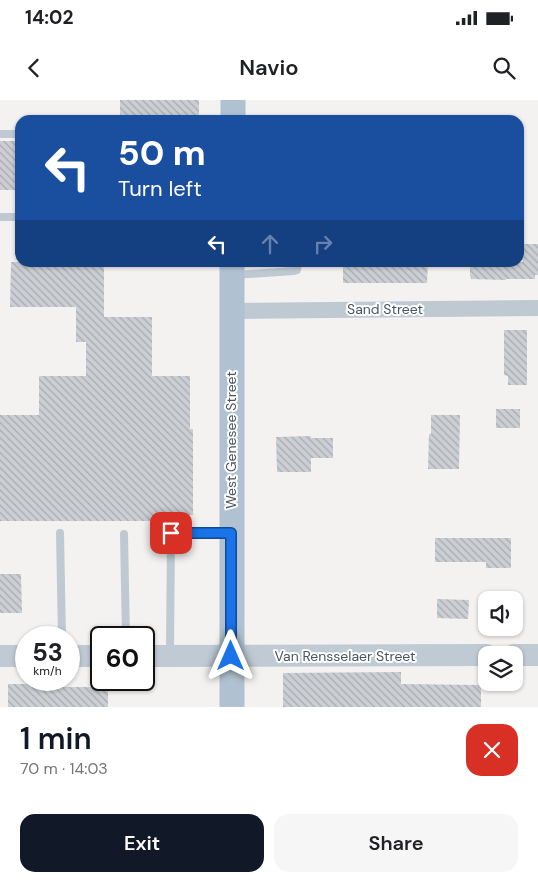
<!DOCTYPE html>
<html lang="en">
<head>
<meta charset="utf-8">
<style>
	:root { --surface:#fff; --page:#f6f6f6; --text:#202124; --muted:#757577; --accent:#111827 }
	body { margin:0; font-family:"DM Sans",sans-serif; background:var(--page); color:var(--text); height:100vh; display:flex; flex-direction:column; font-size:19px; white-space:nowrap }
	* { box-sizing:border-box; margin:0 }
	p { font-size:16px; color:var(--muted) }
	.icon { flex:none; width:28px; height:28px; fill:none; stroke:currentColor; stroke-width:2; stroke-linecap:round; stroke-linejoin:round }
	.map { position:relative; height:607px; overflow:hidden }
	.details { display:flex; flex-direction:column; background:var(--surface); flex:1 }
	.details>* { flex:none }
	.guide { position:absolute; left:15px; top:15px; width:509px; height:152px; border-radius:15px; box-shadow:0 1px 4px #0004; background:#1a4fa0; color:#fff; overflow:hidden }
	.fabs { position:absolute; left:478px; top:491px; display:grid; gap:10px }
	.fabs a { display:grid; place-items:center; width:45px; height:45px; border-radius:10px; background:var(--surface); box-shadow:0 1px 4px #0004; font-size:25px }
	.speed { position:absolute; left:15px; top:526px; display:flex; gap:10px; font-size:25px; font-weight:700; text-align:center }
	.speed>* { display:grid; place-content:center; width:65px; height:65px; border-radius:50%; background:var(--surface); box-shadow:0 1px 4px #0004; line-height:1 }
	.speed small { font-size:12px; font-weight:400 }
	.speed .limit { border:2px solid #111; border-radius:8px; background:#fff; color:#111 }
	.pin { position:absolute; display:grid; place-items:center; width:42px; height:42px; color:#fff; margin:-21px; border-radius:10px; box-shadow:0 2px 8px #0006 }
	.me { position:absolute; width:55px; margin:-28px; rotate:0deg; stroke-linejoin:round; filter:drop-shadow(0 0 4px #0008) }
	.turn { display:flex; align-items:center; gap:18px; height:105px; padding:0 20px; font-size:22px }
	.turn .icon { width:65px; height:65px; stroke-width:2.5 }
	.turn b { display:block; font-size:35px; line-height:42px }
	.lanes { display:flex; align-items:center; height:48px; padding:0 20px; background:#0003; justify-content:center; gap:25px; direction:ltr }
	.lanes .off { opacity:.35 }
	.round { display:grid; place-items:center; flex:none; width:52px; height:52px; border-radius:15px; background:var(--page) }
	.head { display:flex; align-items:center; justify-content:space-between; height:85px; padding:0 20px }
	h1 { font-size:30px; font-weight:600; line-height:38px; color:var(--accent) }
	.action { display:flex; gap:10px; margin-top:auto; padding:10px 20px }
	.action a { flex:1; height:58px; border-radius:15px; background:var(--accent); color:#fff; font-size:20px; font-weight:600; line-height:58px; text-align:center }
	.action a+a { background:var(--page); color:var(--text) }
	.status { display:flex; justify-content:space-between; align-items:center; height:35px; padding:0 25px; background:var(--surface); direction:ltr }
	.status svg { height:14px; fill:currentColor }
	header { display:flex; justify-content:space-between; align-items:center; height:65px; padding:0 20px; background:var(--surface); font-size:22px; font-weight:600 }
	.map>svg:first-child { display:block }
	.building { fill:url(#building-back-hatch) }
	.lines { fill:none; stroke-linecap:round; stroke-linejoin:round }
	.lane { stroke:#bfc9d1; stroke-width:8 }
	.street { stroke:#bfc9d1; stroke-width:16 }
	.secondary { stroke:#bfcad5; stroke-width:22 }
	.primary { stroke:#b0c2d1; stroke-width:25 }
	.route-casing { stroke:#114b97; stroke-width:12 }
	.route { stroke:#1a73e8; stroke-width:9 }
	.labels { text-anchor:middle; stroke-width:4; stroke-linejoin:round; paint-order:stroke }
	.street-label { font-size:14px; fill:#485660; stroke:#fff }
</style>
</head>
<body>
<div class="status"><b>14:02</b><svg viewBox="0 0 49 12"><path d="M0 12V9h3v3zM5 12V6h3v6zM10 12V3h3v9zM15 12V0h3v12zM26 1h20v11H26zM47 4h2v5h-2z"/></svg></div>
<header><svg class="icon" aria-label="back" viewBox="0 0 24 24"><path d="M15 5l-7 7 7 7"/></svg>Navio<svg class="icon" aria-label="search" viewBox="0 0 24 24"><circle cx="10" cy="10" r="6"/><path d="M15 15l6 6"/></svg></header>
<div class="map">
<svg width="538" height="607" viewBox="0 0 538 607">
	<defs>
		<pattern id="building-back-hatch" width="6" height="6" patternUnits="userSpaceOnUse" patternTransform="scale(1.25)"><rect width="6" height="6" fill="#cbcfd4"/><path d="M-1 5l2 2M0 0l6 6M5-1l2 2" fill="none" stroke="#a7abaf"/></pattern>
	</defs>
	<rect width="100%" height="100%" fill="#f4f1f1"/>
	<path class="building" d="M120 0H199V20H120Z
		M0 41H20V90H0Z
		M524 144H538V175H535V179H506V180L471 179V177H470V162H523Z
		M11 162H104V217H152V276H190V329H193V415H154V421H0V315H39V276H86V242H76V207H10Z
		M343 162H428L427 183H343Z
		M504 230H527V285H508V276L504 275Z
		M496 309H520V328H496Z
		M431 315H460L459 369H428L429 334H431Z
		M311 336V338H333V358H311V372H277L276 337Z
		M435 438H511V468H486V462H435Z
		M0 474H21L22 513H0Z
		M437 499 469 500 468 519 437 518Z
		M401 572V584L481 585V607H283V573Z
		M8 584H31V587H99V588L108 589V607H8Z"/>
	<g class="lines">
		<path class="lane" d="M0 34H20
			M0 117H20
			M234 175 294 171 297 170 298 162
			M60 433 62 538
			M124 434 126 538
			M170 553 171 433H229"/>
		<path class="street" d="M231 211 538 208"/>
		<path class="secondary" d="M514 555H538
			M0 556H26
			M69 556H101
			M144 556 486 555"/>
		<path class="primary" d="M233 20V0
			M232 162V607"/>
	</g>
	<g class="lines">
		<defs>
			<path id="route" d="M171 433H231V556"/>
		</defs>
		<use href="#route" class="route-casing"/>
		<use href="#route" class="route"/>
	</g>
	<g class="labels">
		<g class="street-label">
			<text x="385" y="214">Sand Street</text>
			<text transform="translate(231 340) rotate(-90)" y="5">West Genesee Street</text>
			<text x="345" y="561">Van Rensselaer Street</text>
		</g>
	</g>
</svg>
<div class="fabs">
<a><svg class="icon" aria-label="sound" viewBox="0 0 24 24"><path d="M4 9h4l5-4v14l-5-4H4zM17 9q2 3 0 6"/></svg></a>
<a><svg class="icon" aria-label="layers" viewBox="0 0 24 24"><path d="M12 4l9 5-9 5-9-5zM3 14l9 5 9-5"/></svg></a>
</div>
<div class="speed"><div>53<small>km/h</small></div><div class="limit">60</div></div>
<div class="pin" style="left:171px;top:433px;background:#d93025"><svg class="icon" aria-label="arrive" viewBox="0 0 24 24"><path d="M6 21V4h12l-3 4 3 4H6"/></svg></div>
<svg class="me" style="left:231px;top:556px" viewBox="-20 -20 40 40"><path d="M0-17L14 15 0 8-14 15z" fill="#1a73e8" stroke="#fff" stroke-width="4"/></svg>
<div class="guide">
<div class="turn"><svg class="icon" aria-label="left" viewBox="0 0 24 24"><path d="M17 20v-9H6M10 6l-5 5 5 5"/></svg><div><b>50 m</b>Turn left</div></div>
<div class="lanes"><svg class="icon" aria-label="left" viewBox="0 0 24 24"><path d="M17 20v-9H6M10 6l-5 5 5 5"/></svg><svg class="icon off" aria-label="ahead" viewBox="0 0 24 24"><path d="M12 20V5M6 11l6-6 6 6"/></svg><svg class="icon off" aria-label="right" viewBox="0 0 24 24"><path d="M7 20v-9h11M14 6l5 5-5 5"/></svg></div>
</div>
</div>
<section class="details">
<div class="head"><div><h1>1 min</h1><p>70 m · 14:03</p></div><a class="round" style="background:#d93025;color:#fff"><svg class="icon" aria-label="close" viewBox="0 0 24 24"><path d="M6 6l12 12M18 6L6 18"/></svg></a></div>
<div class="action"><a>Exit</a><a>Share</a></div>
</section>
</body>
</html>
